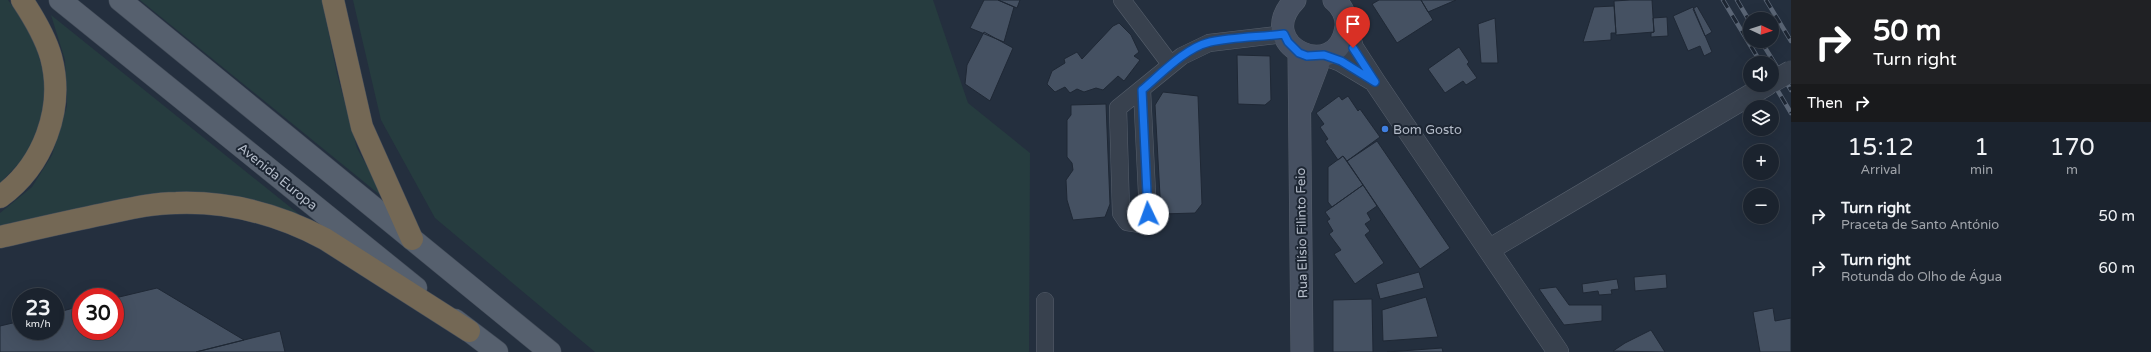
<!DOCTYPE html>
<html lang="en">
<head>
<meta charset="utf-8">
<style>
	:root { --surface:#1b232e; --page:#242b36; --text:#f1f3f6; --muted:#a0a4aa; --line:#39404a }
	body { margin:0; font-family:"Varela Round",sans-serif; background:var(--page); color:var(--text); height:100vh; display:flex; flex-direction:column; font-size:15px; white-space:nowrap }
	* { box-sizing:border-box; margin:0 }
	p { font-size:13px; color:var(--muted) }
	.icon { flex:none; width:22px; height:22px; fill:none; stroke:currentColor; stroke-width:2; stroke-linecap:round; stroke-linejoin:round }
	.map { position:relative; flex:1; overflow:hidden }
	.side { display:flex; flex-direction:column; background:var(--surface); width:360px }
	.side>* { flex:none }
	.hud { background:#202124; color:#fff; overflow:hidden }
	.needle { width:26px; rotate:94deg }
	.tools { position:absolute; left:1743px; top:12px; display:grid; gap:8px }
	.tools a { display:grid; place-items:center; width:36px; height:36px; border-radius:50%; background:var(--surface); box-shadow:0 4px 16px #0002,0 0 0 1px var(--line); font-size:20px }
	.speed { position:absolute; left:12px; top:288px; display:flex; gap:8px; font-size:20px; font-weight:700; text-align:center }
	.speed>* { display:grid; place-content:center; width:52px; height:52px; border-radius:50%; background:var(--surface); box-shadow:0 4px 16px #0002,0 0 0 1px var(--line); line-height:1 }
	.speed small { font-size:10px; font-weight:400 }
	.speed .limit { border:6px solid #d22; background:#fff; color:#111 }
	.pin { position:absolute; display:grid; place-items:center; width:34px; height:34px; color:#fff; margin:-41px -17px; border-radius:50% 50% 50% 0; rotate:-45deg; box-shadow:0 0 4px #0007 }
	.pin .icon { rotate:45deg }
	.me { position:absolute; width:44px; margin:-22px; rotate:357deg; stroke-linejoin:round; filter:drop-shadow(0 0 3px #0008) }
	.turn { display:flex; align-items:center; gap:14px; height:84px; padding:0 16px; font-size:18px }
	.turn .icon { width:52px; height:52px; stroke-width:2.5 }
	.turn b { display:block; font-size:28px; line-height:34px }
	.then { display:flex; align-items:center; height:38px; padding:0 16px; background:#0003; gap:8px; font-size:15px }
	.eta { display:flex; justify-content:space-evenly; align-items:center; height:68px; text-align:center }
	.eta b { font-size:24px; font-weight:600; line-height:28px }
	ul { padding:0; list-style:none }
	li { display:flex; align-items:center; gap:12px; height:52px; padding:0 16px }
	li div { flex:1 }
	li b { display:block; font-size:15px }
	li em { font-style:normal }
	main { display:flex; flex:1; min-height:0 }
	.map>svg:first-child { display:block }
	.green { fill:#263c3f }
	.building { fill:#455162; stroke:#1f2835 }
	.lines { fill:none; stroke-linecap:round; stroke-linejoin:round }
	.minor-casing { stroke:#565f6c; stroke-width:18 }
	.tertiary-casing { stroke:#565f6c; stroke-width:22 }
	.secondary-casing { stroke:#565f6c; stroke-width:23 }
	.primary-casing { stroke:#414a57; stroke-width:23 }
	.motorway-casing { stroke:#434c59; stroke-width:23 }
	.minor { stroke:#38414e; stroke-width:17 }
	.tertiary { stroke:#38414e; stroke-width:21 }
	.secondary { stroke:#465061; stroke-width:22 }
	.primary { stroke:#56606e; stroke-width:22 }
	.motorway { stroke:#746855; stroke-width:22 }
	.rail-casing { stroke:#5a6575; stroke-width:4.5 }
	.rail { stroke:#1d2633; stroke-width:3; stroke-dasharray:9; stroke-linecap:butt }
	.tertiary-bridge-casing { stroke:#565f6c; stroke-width:22; stroke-linecap:butt }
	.tertiary-bridge { stroke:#38414e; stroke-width:21 }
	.route-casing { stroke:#114b97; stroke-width:10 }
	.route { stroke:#1a73e8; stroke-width:7 }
	.shop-dot { fill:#3f7fe0; stroke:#1d2633; stroke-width:1.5 }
	.labels { text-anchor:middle; stroke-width:4; stroke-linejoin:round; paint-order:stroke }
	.poi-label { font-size:13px; fill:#b4bcc9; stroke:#1d2633; text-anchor:start }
	.street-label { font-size:13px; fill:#b4bcc9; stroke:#1d2633 }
</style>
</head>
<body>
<main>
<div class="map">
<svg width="1791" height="352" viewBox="0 0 1791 352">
	<rect width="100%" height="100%" fill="#242f3e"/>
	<path class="green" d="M0 0H8L32 33 45 78 42 122 28 154 0 183Z
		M140 0H322L337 74 357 148 385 199Z
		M353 0H933L968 103 1030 153 1029 352H595L435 218 381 120Z
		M51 15 300 215 264 203 0 228V213L32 187 52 155 67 106 65 60Z"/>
	<path class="building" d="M984 0H998L1014 7 1004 42 970 28Z
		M998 0H1020L1017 8Z
		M1379 0H1421L1433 20 1397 43 1372 4Z
		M1421 0H1456L1428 12Z
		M1630 0H1652L1654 32 1616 35 1614 1Z
		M1614 6 1616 33H1611V40L1583 42 1594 7Z
		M1697 6 1712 32 1705 36 1693 9Z
		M1693 7 1712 52 1704 56 1700 46 1688 51 1673 16Z
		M1667 17 1668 36 1651 37V33L1654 32 1653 18Z
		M1495 18 1498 63H1481L1478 24Z
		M1119 23 1131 35 1139 52 1134 56 1140 60 1124 81 1118 76 1103 90 1096 88 1084 92 1077 89 1070 93 1065 87 1055 92 1047 84 1052 71 1065 63 1064 59 1077 52 1082 59 1113 26Z
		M984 32 1013 48 990 101 965 84 967 65Z
		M1459 47 1469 62 1467 64 1477 78 1466 85 1463 81 1445 93 1428 69Z
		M1237 55 1270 56 1271 100 1265 105 1238 104Z
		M1163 92 1198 96 1202 204 1195 213 1161 214 1155 105Z
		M1339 96 1342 100 1348 96 1358 111 1360 109 1380 137 1347 161 1343 156 1338 160 1325 141 1328 139 1320 127 1324 124 1316 113Z
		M1106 104 1110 204 1105 217 1073 220 1067 200 1066 180 1073 170 1072 163 1067 157V120L1071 115V105Z
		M1377 141 1450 248 1420 269 1347 161Z
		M1343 156 1363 185 1332 207 1328 202V167Z
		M1363 185 1377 206 1367 213 1371 220 1365 224 1370 231 1365 235 1384 263 1355 284 1334 254 1341 250 1329 234 1333 231 1327 221 1330 219 1325 212Z
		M1419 272 1424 288 1380 299 1376 284Z
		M1666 274 1667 288 1635 291 1634 277Z
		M1617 279 1619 289 1611 290 1612 294 1599 295 1598 291 1583 293 1582 284Z
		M1556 287 1569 305H1602V321L1564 325 1539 289Z
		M157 288 244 340 196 352H0V326L21 321V331H55V313L81 306V331H115V298Z
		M1426 297 1438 337 1383 341 1382 310Z
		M1372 299 1373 352H1333V300Z
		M1773 308 1775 321 1791 318V352H1760L1753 312Z
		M1651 330 1665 352 1613 351 1625 343Z
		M280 331 285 352H196Z
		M1442 348 1443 352H1387Z"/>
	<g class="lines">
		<defs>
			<path id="minor" d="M1122 0 1171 65
				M1142 90 1148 214 1140 224 1127 222 1121 213 1118 108 1182 56 1209 43 1284 34
				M1045 352V301"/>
			<path id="tertiary" d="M1346 23 1353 48 1375 82 1558 352
				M1325 55 1341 61 1371 79
				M1490 249 1767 85"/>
			<path id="secondary" d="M1295 0C1251 46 1338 85 1346 27 1347 17 1342 6 1334 0
				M1299 53 1302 352
				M1302 106 1321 56"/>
			<path id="primary" d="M60 0 416 288
				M120 0 550 352
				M455 320 497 352"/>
			<path id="motorway" d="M333 0 362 127 412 239
				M0 197C43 166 65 109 51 57 45 36 34 18 22 0
				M0 237C35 229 69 221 104 214 128 209 152 203 176 203 229 201 280 215 325 239L469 331"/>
		</defs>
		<use href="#minor" class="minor-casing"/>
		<use href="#tertiary" class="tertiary-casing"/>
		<use href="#secondary" class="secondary-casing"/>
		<use href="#primary" class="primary-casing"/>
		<use href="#motorway" class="motorway-casing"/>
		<use href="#minor" class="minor"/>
		<use href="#tertiary" class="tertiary"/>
		<use href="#secondary" class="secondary"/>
		<use href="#primary" class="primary"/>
		<use href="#motorway" class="motorway"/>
		<defs>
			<path id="rail" d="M1723 0 1761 63
				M1737 0 1750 22
				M1766 0 1791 41
				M1761 41 1791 90
				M1772 81 1791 113"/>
		</defs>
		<use href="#rail" class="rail-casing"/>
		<use href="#rail" class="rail"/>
		<defs>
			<path id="tertiary-bridge" d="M1772 82 1791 71"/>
		</defs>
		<use href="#tertiary-bridge" class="tertiary-bridge-casing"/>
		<use href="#tertiary-bridge" class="tertiary-bridge"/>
	</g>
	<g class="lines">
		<defs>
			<path id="route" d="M1148 214 1142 90C1161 74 1185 48 1210 42 1234 37 1260 37 1284 34L1288 42 1299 53 1307 56 1324 55 1341 61 1375 82 1353 48"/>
		</defs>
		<use href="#route" class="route-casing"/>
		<use href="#route" class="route"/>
	</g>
	<circle class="shop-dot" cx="1385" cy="129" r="4"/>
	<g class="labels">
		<g class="poi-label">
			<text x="1393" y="134">Bom Gosto</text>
		</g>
		<g class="street-label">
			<text transform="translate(278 176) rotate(39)" y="5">Avenida Europa</text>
			<text transform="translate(1301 233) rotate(-91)" y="5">Rua Elísio Filinto Feio</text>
		</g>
	</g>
</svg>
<div class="tools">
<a><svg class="needle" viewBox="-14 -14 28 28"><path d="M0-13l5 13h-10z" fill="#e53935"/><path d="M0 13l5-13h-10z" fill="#a0a4aa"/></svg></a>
<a><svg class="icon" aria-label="sound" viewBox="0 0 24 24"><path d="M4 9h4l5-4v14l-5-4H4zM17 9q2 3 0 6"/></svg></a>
<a><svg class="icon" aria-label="layers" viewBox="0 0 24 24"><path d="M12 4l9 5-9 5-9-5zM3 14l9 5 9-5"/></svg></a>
<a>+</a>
<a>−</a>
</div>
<div class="speed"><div>23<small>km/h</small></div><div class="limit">30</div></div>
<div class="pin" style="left:1353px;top:48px;background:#d93025"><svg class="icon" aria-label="arrive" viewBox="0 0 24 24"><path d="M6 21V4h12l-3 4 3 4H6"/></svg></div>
<svg class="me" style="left:1148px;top:214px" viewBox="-20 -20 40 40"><circle r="19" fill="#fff"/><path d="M0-13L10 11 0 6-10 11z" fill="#1a73e8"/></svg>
</div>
<section class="side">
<div class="hud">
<div class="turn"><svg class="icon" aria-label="right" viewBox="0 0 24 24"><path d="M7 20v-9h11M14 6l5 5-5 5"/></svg><div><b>50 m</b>Turn right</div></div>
<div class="then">Then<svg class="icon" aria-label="right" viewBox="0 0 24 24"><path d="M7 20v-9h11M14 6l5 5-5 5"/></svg></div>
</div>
<div class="eta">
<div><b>15:12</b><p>Arrival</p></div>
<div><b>1</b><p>min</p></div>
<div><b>170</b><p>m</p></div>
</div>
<ul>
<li><svg class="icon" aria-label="right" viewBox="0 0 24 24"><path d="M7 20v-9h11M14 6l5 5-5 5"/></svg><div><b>Turn right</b><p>Praceta de Santo António</p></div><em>50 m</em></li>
<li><svg class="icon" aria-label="right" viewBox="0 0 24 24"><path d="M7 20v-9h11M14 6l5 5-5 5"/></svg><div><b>Turn right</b><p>Rotunda do Olho de Água</p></div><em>60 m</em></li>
</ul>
</section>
</main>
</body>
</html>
